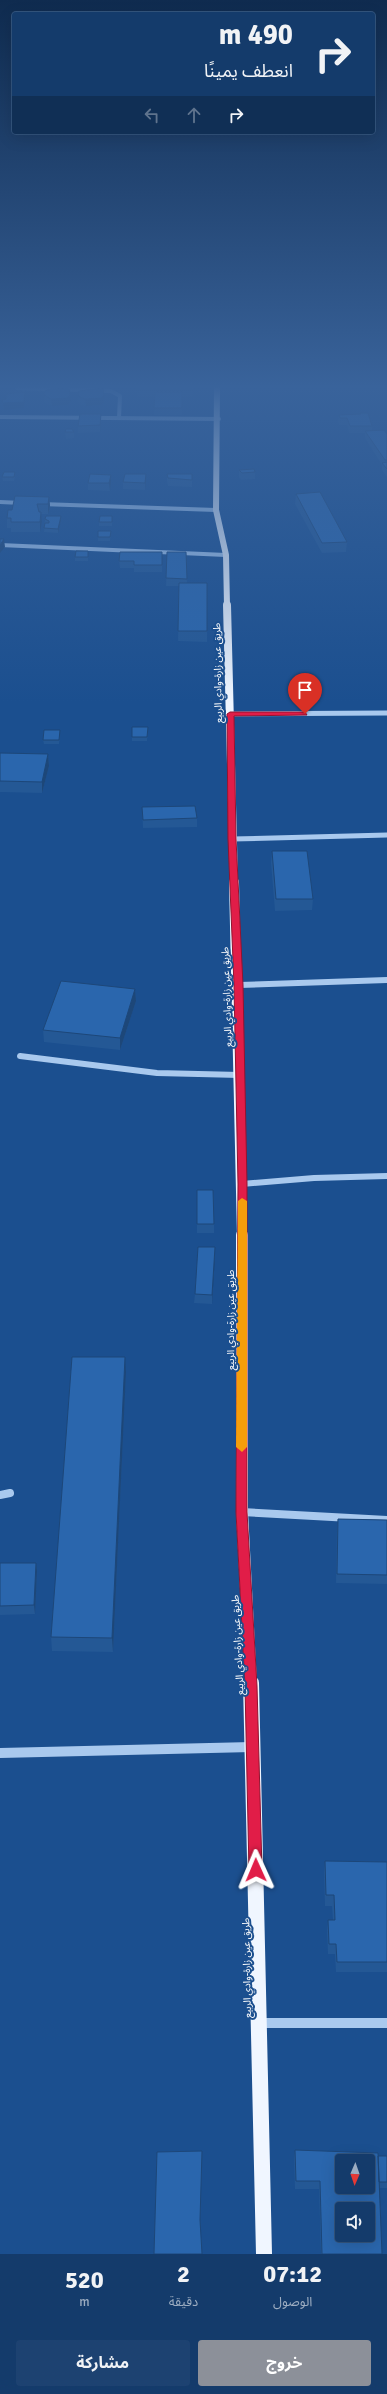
<!DOCTYPE html>
<html lang="ar">
<head>
<meta charset="utf-8">
<style>
	:root { --surface:#143b6b; --page:#1d4271; --text:#f1f3f6; --muted:#9dadc1; --line:#33557e; --accent:#8c9099 }
	body { margin:0; font-family:Signika,"Noto Sans Arabic",sans-serif; background:var(--page); color:var(--text); direction:rtl; height:100vh; display:flex; flex-direction:column; font-size:15px; white-space:nowrap }
	* { box-sizing:border-box; margin:0 }
	p { font-size:13px; color:var(--muted) }
	.icon { flex:none; width:22px; height:22px; fill:none; stroke:currentColor; stroke-width:2; stroke-linecap:round; stroke-linejoin:round }
	.map { position:relative; height:2254px; overflow:hidden; direction:ltr }
	.sheet { display:flex; flex-direction:column; background:var(--surface); flex:1 }
	.sheet>* { flex:none }
	.top-card { position:absolute; left:12px; top:12px; width:363px; height:122px; border-radius:4px; box-shadow:0 4px 16px #0002,0 0 0 1px var(--line); direction:rtl; background:#143b6b; color:var(--text); overflow:hidden }
	.needle { width:26px; rotate:182deg }
	.tools { position:absolute; left:335px; top:2154px; display:grid; gap:8px }
	.tools a { display:grid; place-items:center; width:40px; height:40px; border-radius:4px; background:var(--surface); box-shadow:0 4px 16px #0002,0 0 0 1px var(--line); font-size:20px }
	.pin { position:absolute; display:grid; place-items:center; width:34px; height:34px; color:#fff; margin:-41px -17px; border-radius:50% 50% 50% 0; rotate:-45deg; box-shadow:0 0 4px #0007 }
	.pin .icon { rotate:45deg }
	.me { position:absolute; width:44px; margin:-22px; rotate:359deg; stroke-linejoin:round; filter:drop-shadow(0 0 3px #0008) }
	.turn { display:flex; align-items:center; gap:14px; height:84px; padding:0 16px; font-size:18px }
	.turn .icon { width:52px; height:52px; stroke-width:2.5 }
	.turn b { display:block; font-size:28px; line-height:34px }
	.lanes { display:flex; align-items:center; height:38px; padding:0 16px; background:#0003; justify-content:center; gap:20px; direction:ltr }
	.lanes .off { opacity:.35 }
	.eta { display:flex; justify-content:space-evenly; align-items:center; height:68px; text-align:center }
	.eta b { font-size:24px; font-weight:700; line-height:28px }
	.action { display:flex; gap:8px; margin-top:auto; padding:8px 16px }
	.action a { flex:1; height:46px; border-radius:4px; background:var(--accent); color:#fff; font-size:16px; font-weight:700; line-height:46px; text-align:center }
	.action a+a { background:var(--page); color:var(--text) }
	.map>svg:first-child { display:block }
	.lines { fill:none; stroke-linecap:round; stroke-linejoin:round }
	.minor-far4 { stroke:#a9c9ee; stroke-width:4 }
	.minor-far3 { stroke:#a9c9ee; stroke-width:5 }
	.minor-far2 { stroke:#a9c9ee; stroke-width:6 }
	.minor-far1 { stroke:#a9c9ee; stroke-width:8 }
	.minor { stroke:#a9c9ee; stroke-width:10 }
	.major-far4 { stroke:#f0f6ff; stroke-width:6 }
	.major-far3 { stroke:#f0f6ff; stroke-width:8 }
	.major-far2 { stroke:#f0f6ff; stroke-width:10 }
	.major-far1 { stroke:#f0f6ff; stroke-width:12 }
	.major { stroke:#f0f6ff; stroke-width:16 }
	.wall { fill:#245895 }
	.shaded-wall { fill:#1d4779 }
	.building { fill:#2a66ad; stroke:#1d4779; fill-rule:evenodd }
	.route { fill:#e11d48; stroke:#92132f }
	.slow { fill:#f59e0b }
	.labels { text-anchor:middle; stroke-width:4; stroke-linejoin:round; paint-order:stroke }
	.street-label { font-size:10px; fill:#fff; stroke:#1b4f8f }
</style>
</head>
<body>
<div class="map">
<svg width="387" height="2254" viewBox="0 0 387 2254">
	<rect width="100%" height="100%" fill="#1b4f8f"/>
	<g class="lines">
		<path class="minor-far4" d="M17 388 111 391 120 396 119 418
			M0 417 219 419
			M0 502 22 503
			M41 504 216 510
			M0 545 226 555"/>
		<path class="minor-far3" d="M231 714 387 713
			M232 839 387 835"/>
		<path class="minor-far2" d="M239 985 387 980
			M20 1056 157 1073 240 1075
			M242 1184 314 1178 387 1176"/>
		<path class="minor-far1" d="M0 1495 10 1493
			M242 1512 387 1520"/>
		<path class="minor" d="M0 1753 252 1747
			M259 2023H387"/>
		<path class="major-far4" d="M217 388 216 510 226 555 227 606"/>
		<path class="major-far3" d="M227 605 234 883"/>
		<path class="major-far2" d="M234 882 242 1236"/>
		<path class="major-far1" d="M242 1235V1512L251 1684"/>
		<path class="major" d="M251 1683 264 2254"/>
	</g>
	<path class="wall" d="M137 388H193V397H182V415H154L155 397H137Z
		M44 395 71 402 67 405 52 406 44 402Z
		M78 395H104V402L101 405 86 406 80 404 78 402Z
		M25 399 24 408 4 410 3 407 2 400Z
		M360 413 372 426V431L387 434V477L382 470V465L365 438V433H349L347 425H339L338 421 339 415 360 414Z
		M101 421 100 432 78 433V426Z
		M65 432H74V438L66 439Z
		M239 470 255 472V479L241 480 239 477Z
		M167 474H192V487L168 486 167 481Z
		M15 475 14 481H3L2 477Z
		M111 475V482L110 491 88 490V483Z
		M146 481 145 490 123 489V482Z
		M296 494 347 542 346 552 322 553 295 504Z
		M49 497 50 506 48 514H41L42 522 40 532H11V528H7V518L12 510Z
		M45 519 61 520 58 533 44 532Z
		M112 520V526H99V522Z
		M111 531 110 541H98V537Z
		M162 552V572H134V568H120L119 561Z
		M167 552H186L187 583H207V642L178 641 179 586H166Z
		M88 554V561H75V557Z
		M132 727H148L147 741H132Z
		M60 730V734L59 744H44L43 740Z
		M0 753 48 754 49 766 42 793 0 792Z
		M142 807 197 818V827L143 828Z
		M272 851 313 899 312 910 275 911 271 863Z
		M135 989 136 1001 120 1050 44 1042 43 1030Z
		M197 1190 214 1224V1233H197Z
		M215 1247 212 1304 194 1303 195 1294Z
		M126 1372 113 1652 52 1651 51 1637Z
		M338 1519 387 1520V1584L336 1583 337 1527Z
		M0 1563H36L37 1571 35 1614 0 1615Z
		M325 1861 387 1862V1972H336L335 1954H328L327 1930 328 1920H333L332 1906H325L324 1872Z
		M295 2150 378 2156H387V2188H379L382 2254H321L319 2189H295L294 2158Z"/>
	<path class="shaded-wall" d="M25 392V399L24 408 4 410 3 403Z
		M70 395 71 402 67 405 52 406 51 399Z
		M104 395V402L101 405 86 406 85 399Z
		M101 414V421L100 432V425Z
		M146 474V481L145 490V483Z
		M111 475V482L110 491 109 483Z
		M49 497 50 506 48 514V504Z
		M41 512 42 522 40 532V522Z
		M61 516V520L58 533V529Z
		M4 539 5 547 0 553V545Z
		M48 754 49 766 42 793V782Z
		M135 989 136 1001 120 1050V1038Z
		M215 1247V1256L212 1304V1295Z
		M125 1357 126 1372 113 1652 112 1638Z
		M36 1563 37 1571 35 1614 34 1605Z"/>
	<path class="building" d="M69 388 70 395 67 398 51 399 44 395 45 391 50 389Z
		M103 388 104 395 101 398 85 399 80 397 78 395 79 391Z
		M137 388H193V390H137Z
		M25 392 24 402 3 403 2 400 6 399V394Z
		M155 392H182V408H154Z
		M360 413H368L372 426H350L347 418H340L339 415 361 414Z
		M80 414H101L100 425 78 426Z
		M66 429H72L74 432H65Z
		M384 430 387 434V460H385L365 431Z
		M387 462V469L382 463Z
		M254 469 255 472 242 473 239 470Z
		M4 472H15L14 477H2Z
		M90 474 111 475 109 483H88Z
		M125 474H146L145 483 123 482Z
		M167 474H192V480L168 478Z
		M320 492 347 542 322 543 296 494Z
		M15 496 49 497 48 504H37L39 512H41L40 522H11V518H7L8 510H12Z
		M46 516H61L58 529 44 528 45 523H49V521L45 519Z
		M100 516H112V522H99Z
		M98 531H111L110 537H98Z
		M0 539H4L0 545Z
		M76 551H88V557H75Z
		M120 552H162V565H134V561H119Z
		M167 552H186L187 579 166 578Z
		M179 583H207V631H178Z
		M132 727H148L147 737H132Z
		M44 730H60L59 740H43Z
		M0 753 48 754 42 782 0 781Z
		M195 806 197 818 143 820 142 807Z
		M272 851H307L313 899H276Z
		M61 981 135 989 120 1038 43 1030Z
		M197 1190H213L214 1224H197Z
		M198 1247H215L212 1295 195 1294Z
		M72 1357H125L112 1638 51 1637Z
		M338 1519 387 1520V1575L337 1574Z
		M0 1563H36L34 1605 0 1606Z
		M325 1861 387 1862V1962H337L336 1944H329L328 1920H335L334 1895H326Z
		M295 2150 378 2153 382 2254H322L320 2181H296ZM342 2161H368V2187H342ZM342 2209H368V2235H342Z
		M202 2151 200 2220 202 2254H154L157 2152Z
		M378 2156H387V2182H379Z"/>
	<linearGradient id="sky" x2="0" y2="1"><stop stop-color="#0f2b4f"/><stop offset="0.55" stop-color="#39639b"/><stop offset="1" stop-color="#39639b" stop-opacity="0"/></linearGradient>
	<rect width="387" height="703" fill="url(#sky)"/>
	<path class="route" d="M305 712 307 715 234 716 236 839 243 985 247 1184V1512L257 1686 262 1870 260 1874 256 1876 251 1874 249 1870 245 1686 236 1512 238 1184 234 985 228 839 227 714 230 712Z"/>
	<path class="slow" d="M242 1198 247 1201V1447L242 1452 236 1447 238 1201Z"/>
	<g class="labels">
		<g class="street-label">
			<text transform="translate(217 673) rotate(-91)" y="4">طريق عين زارة-وادي الربيع</text>
			<text transform="translate(226 997) rotate(-92)" y="4">طريق عين زارة-وادي الربيع</text>
			<text transform="translate(230 1320) rotate(-90)" y="4">طريق عين زارة-وادي الربيع</text>
			<text transform="translate(237 1645) rotate(-93)" y="4">طريق عين زارة-وادي الربيع</text>
			<text transform="translate(246 1968) rotate(-91)" y="4">طريق عين زارة-وادي الربيع</text>
		</g>
	</g>
</svg>
<div class="tools">
<a><svg class="needle" viewBox="-14 -14 28 28"><path d="M0-13l5 13h-10z" fill="#e53935"/><path d="M0 13l5-13h-10z" fill="#9dadc1"/></svg></a>
<a><svg class="icon" aria-label="sound" viewBox="0 0 24 24"><path d="M4 9h4l5-4v14l-5-4H4zM17 9q2 3 0 6"/></svg></a>
</div>
<div class="pin" style="left:305px;top:714px;background:#d93025"><svg class="icon" aria-label="arrive" viewBox="0 0 24 24"><path d="M6 21V4h12l-3 4 3 4H6"/></svg></div>
<svg class="me" style="left:256px;top:1870px" viewBox="-20 -20 40 40"><path d="M0-17L14 15 0 8-14 15z" fill="#e11d48" stroke="#fff" stroke-width="4"/></svg>
<div class="top-card">
<div class="turn"><svg class="icon" aria-label="right" viewBox="0 0 24 24"><path d="M7 20v-9h11M14 6l5 5-5 5"/></svg><div><b>490 m</b>انعطف يمينًا</div></div>
<div class="lanes"><svg class="icon off" aria-label="left" viewBox="0 0 24 24"><path d="M17 20v-9H6M10 6l-5 5 5 5"/></svg><svg class="icon off" aria-label="ahead" viewBox="0 0 24 24"><path d="M12 20V5M6 11l6-6 6 6"/></svg><svg class="icon" aria-label="right" viewBox="0 0 24 24"><path d="M7 20v-9h11M14 6l5 5-5 5"/></svg></div>
</div>
</div>
<section class="sheet">
<div class="eta">
<div><b>07:12</b><p>الوصول</p></div>
<div><b>2</b><p>دقيقة</p></div>
<div><b>520</b><p>m</p></div>
</div>
<div class="action"><a>خروج</a><a>مشاركة</a></div>
</section>
</body>
</html>
